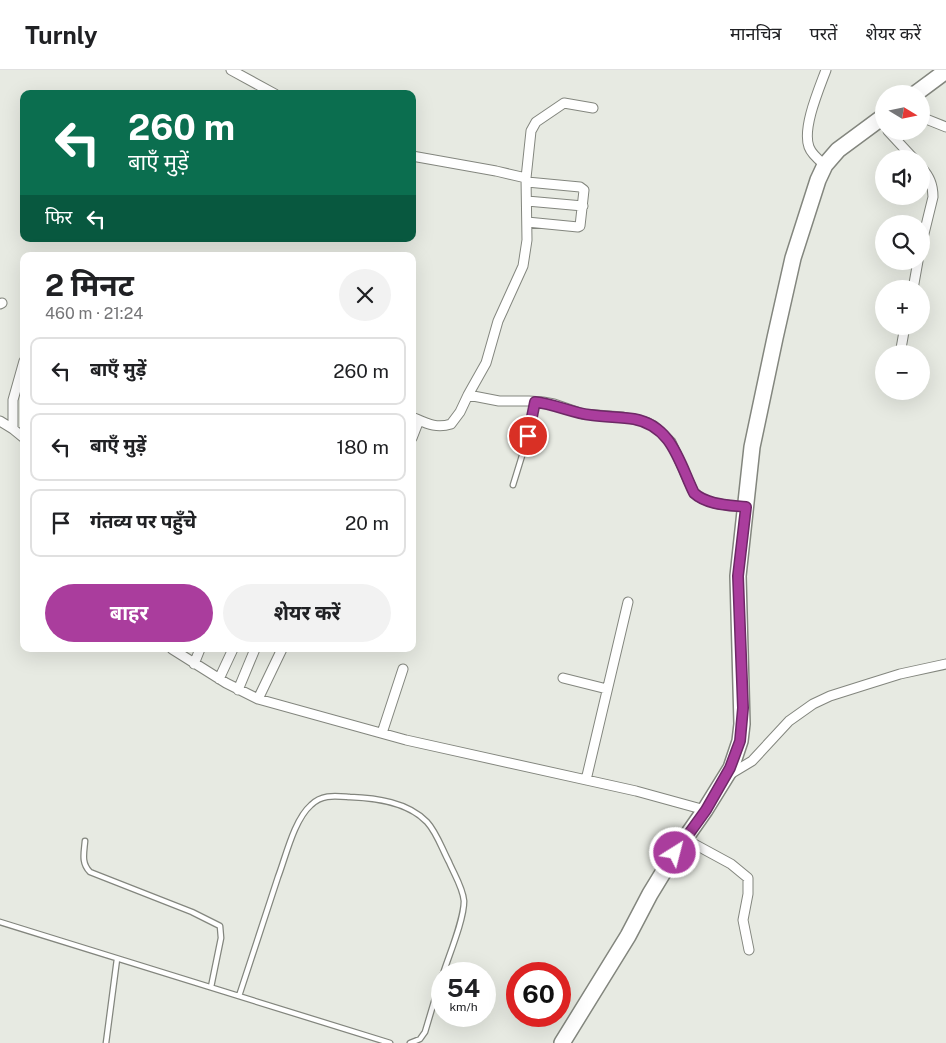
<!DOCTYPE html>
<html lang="hi">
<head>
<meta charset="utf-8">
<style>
	:root { --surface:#fff; --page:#f2f2f2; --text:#202124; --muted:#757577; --line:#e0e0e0; --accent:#aa3d9d }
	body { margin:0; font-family:"Public Sans","Noto Sans Devanagari",sans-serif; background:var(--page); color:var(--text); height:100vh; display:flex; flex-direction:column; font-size:19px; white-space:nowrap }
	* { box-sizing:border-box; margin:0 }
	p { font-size:16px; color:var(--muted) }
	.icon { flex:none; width:28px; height:28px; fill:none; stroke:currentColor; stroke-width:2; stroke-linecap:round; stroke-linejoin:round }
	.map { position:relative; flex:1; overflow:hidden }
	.panel { position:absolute; left:20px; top:182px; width:396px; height:400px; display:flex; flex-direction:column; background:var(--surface); border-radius:10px; box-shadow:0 5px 20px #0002 }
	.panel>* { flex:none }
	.banner { position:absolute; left:20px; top:20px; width:396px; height:152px; border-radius:10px; box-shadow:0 5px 20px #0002; background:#0b6e4f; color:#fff; overflow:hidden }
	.needle { width:32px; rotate:100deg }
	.buttons { position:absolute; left:875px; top:15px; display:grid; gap:10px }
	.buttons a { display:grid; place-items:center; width:55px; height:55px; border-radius:50%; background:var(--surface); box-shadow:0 5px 20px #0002; font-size:25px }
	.speed { position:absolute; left:431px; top:892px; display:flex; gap:10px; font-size:25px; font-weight:700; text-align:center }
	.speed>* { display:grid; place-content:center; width:65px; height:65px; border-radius:50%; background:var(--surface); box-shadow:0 5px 20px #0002; line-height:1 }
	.speed small { font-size:12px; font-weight:400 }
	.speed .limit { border:8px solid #d22; background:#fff; color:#111 }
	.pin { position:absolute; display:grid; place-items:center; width:42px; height:42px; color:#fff; margin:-21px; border:2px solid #fff; border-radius:50%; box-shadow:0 1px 5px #0007 }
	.me { position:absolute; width:55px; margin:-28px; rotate:36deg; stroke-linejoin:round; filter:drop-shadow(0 0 4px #0008) }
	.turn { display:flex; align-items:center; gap:18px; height:105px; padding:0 25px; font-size:22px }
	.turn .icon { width:65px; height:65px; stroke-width:2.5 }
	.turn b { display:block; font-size:35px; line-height:42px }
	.then { display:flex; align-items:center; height:48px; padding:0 25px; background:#0003; gap:10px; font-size:19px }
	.round { display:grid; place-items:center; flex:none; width:52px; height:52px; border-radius:26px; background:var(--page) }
	.summary { display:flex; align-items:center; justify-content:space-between; height:85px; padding:0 25px }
	h1 { font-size:30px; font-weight:700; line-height:38px }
	.primary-button { display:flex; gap:10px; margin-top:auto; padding:10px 25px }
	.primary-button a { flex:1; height:58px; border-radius:30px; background:var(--accent); color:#fff; font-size:20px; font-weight:700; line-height:58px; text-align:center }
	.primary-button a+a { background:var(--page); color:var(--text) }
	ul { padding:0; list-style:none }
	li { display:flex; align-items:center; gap:15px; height:68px; margin:0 10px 8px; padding:0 15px; border:2px solid var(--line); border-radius:10px }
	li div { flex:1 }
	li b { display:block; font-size:19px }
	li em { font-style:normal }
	header { display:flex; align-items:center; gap:30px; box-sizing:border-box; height:70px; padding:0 25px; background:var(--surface); border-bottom:1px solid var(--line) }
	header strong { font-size:24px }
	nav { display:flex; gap:28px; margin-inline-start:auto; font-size:18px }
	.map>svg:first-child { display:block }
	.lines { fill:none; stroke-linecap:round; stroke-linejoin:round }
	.service-casing { stroke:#83867e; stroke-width:7 }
	.minor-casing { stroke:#83867e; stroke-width:11 }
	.primary-casing { stroke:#83867e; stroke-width:18 }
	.service { stroke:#fff; stroke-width:4.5 }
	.minor { stroke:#fff; stroke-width:9 }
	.primary { stroke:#fff; stroke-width:15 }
	.route-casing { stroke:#6e2866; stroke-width:12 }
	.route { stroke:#aa3d9d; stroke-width:9 }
</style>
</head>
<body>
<header>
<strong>Turnly</strong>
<nav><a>मानचित्र</a><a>परतें</a><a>शेयर करें</a></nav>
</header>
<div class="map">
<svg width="946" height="973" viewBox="0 0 946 973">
	<rect width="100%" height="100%" fill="#e7eae2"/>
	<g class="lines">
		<defs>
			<path id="service" d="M513 415 525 376 535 332
				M85 771C84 783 81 793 90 802L192 842 220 856 221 868 211 917
				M0 852 390 973
				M239 926C252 886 265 846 278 807 286 786 294 750 311 735 322 724 335 726 350 727 376 728 408 732 427 752 437 763 442 779 449 792 454 804 463 818 464 831 464 850 449 885 443 904
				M106 973 117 889
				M410 973 420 969 425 962 442 905"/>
			<path id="minor" d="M231 0 275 24
				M921 47 946 57
				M888 61 914 89
				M412 86 496 101 526 108 527 170 523 196 498 251 486 293 468 325
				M825 95C819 90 812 85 809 77 802 58 819 19 826 0
				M921 97C929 106 933 114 933 127L921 176
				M526 108 531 61 536 52 564 33 593 38
				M527 112 580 117 584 120 580 156 578 157 527 152
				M527 131 583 136
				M913 219 918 191
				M0 234 2 233
				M900 284 905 256
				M412 347C426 353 436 359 451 354L460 342 468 325 499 331H529L543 332 554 334 583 344 623 347 646 352 654 356 671 372 694 423C707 435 729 435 746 437
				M0 351 13 359 24 368
				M13 359V330L24 291
				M412 368 419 350
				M172 579 226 613 258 629 406 670 636 721 705 740
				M194 594 200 579
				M563 608 607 619
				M219 609 233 579
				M238 620 255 579
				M258 629 282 579
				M382 663 403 599
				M727 706 752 691 789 651 813 634 830 626 868 614 900 604 946 594
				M586 710 628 532
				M685 769 731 794 748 808V824L743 850 749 880"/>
			<path id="primary" d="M915 24 946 1
				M562 973 628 866 650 824 675 783 705 740 731 698 740 671 742 654 738 506 752 377 775 268 793 188 818 110 825 95 838 80 884 46"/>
		</defs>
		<use href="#service" class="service-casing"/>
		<use href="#minor" class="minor-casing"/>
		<use href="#primary" class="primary-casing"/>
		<use href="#service" class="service"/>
		<use href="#minor" class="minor"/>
		<use href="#primary" class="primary"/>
	</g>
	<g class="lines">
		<defs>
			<path id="route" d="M528 366 535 332C555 334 572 343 591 345 606 347 620 347 634 349 672 356 679 392 694 423 707 435 729 435 746 437L738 506 743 638 740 671 730 698 706 740 675 783"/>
		</defs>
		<use href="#route" class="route-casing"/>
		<use href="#route" class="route"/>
	</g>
</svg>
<div class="buttons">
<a><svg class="needle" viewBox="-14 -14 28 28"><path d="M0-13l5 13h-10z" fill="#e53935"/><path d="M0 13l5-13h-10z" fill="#757577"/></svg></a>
<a><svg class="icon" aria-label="sound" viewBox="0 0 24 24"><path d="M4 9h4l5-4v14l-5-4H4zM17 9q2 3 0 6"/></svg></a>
<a><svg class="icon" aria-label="search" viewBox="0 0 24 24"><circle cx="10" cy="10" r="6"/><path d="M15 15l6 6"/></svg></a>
<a>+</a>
<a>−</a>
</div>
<div class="speed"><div>54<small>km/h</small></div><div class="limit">60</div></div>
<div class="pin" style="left:528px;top:366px;background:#d93025"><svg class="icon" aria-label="arrive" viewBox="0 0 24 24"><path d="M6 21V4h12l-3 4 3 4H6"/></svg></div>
<svg class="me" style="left:675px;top:783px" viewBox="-20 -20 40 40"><circle r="17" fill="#aa3d9d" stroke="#fff" stroke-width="3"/><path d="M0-11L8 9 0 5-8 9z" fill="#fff"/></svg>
<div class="banner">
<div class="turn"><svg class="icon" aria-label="left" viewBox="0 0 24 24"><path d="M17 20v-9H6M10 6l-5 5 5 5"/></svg><div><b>260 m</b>बाएँ मुड़ें</div></div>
<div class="then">फिर<svg class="icon" aria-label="left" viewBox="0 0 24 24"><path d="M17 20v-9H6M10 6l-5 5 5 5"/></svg></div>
</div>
<section class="panel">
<div class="summary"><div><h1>2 मिनट</h1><p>460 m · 21:24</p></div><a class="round"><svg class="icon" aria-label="close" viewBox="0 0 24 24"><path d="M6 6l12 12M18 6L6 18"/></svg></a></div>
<ul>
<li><svg class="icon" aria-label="left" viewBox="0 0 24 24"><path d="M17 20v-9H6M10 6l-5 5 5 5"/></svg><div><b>बाएँ मुड़ें</b></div><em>260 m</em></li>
<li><svg class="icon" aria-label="left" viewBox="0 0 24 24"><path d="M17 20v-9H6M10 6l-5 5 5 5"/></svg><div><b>बाएँ मुड़ें</b></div><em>180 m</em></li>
<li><svg class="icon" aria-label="arrive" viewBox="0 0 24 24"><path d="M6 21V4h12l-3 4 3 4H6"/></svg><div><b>गंतव्य पर पहुँचे</b></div><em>20 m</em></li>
</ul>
<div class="primary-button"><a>बाहर</a><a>शेयर करें</a></div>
</section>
</div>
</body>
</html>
